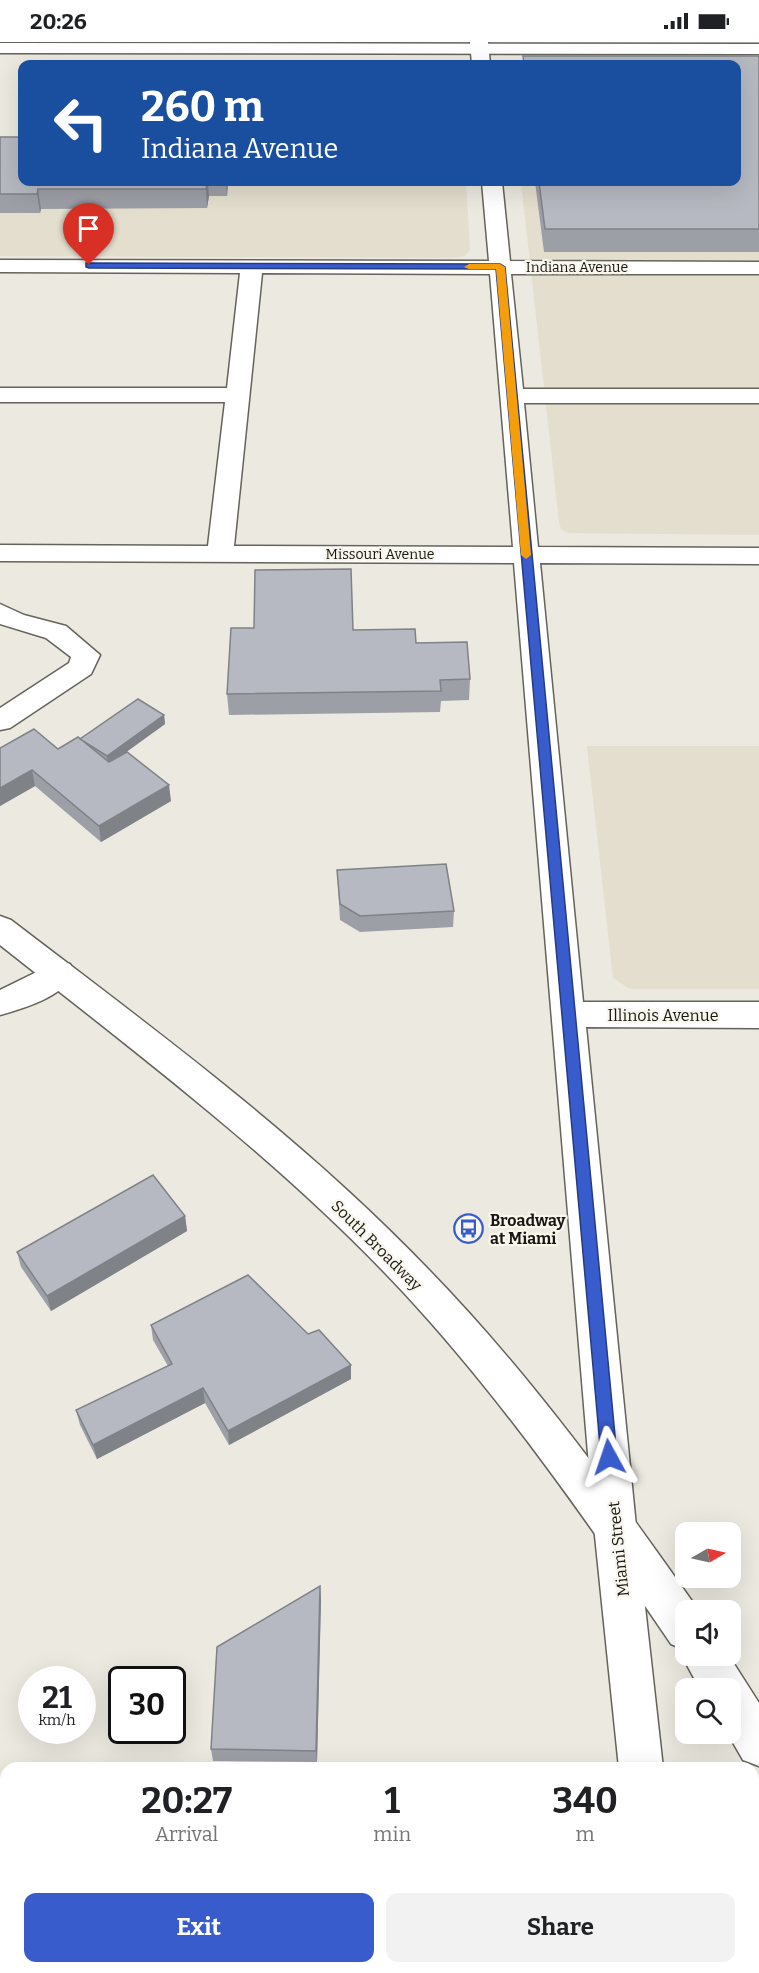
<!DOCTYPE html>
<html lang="en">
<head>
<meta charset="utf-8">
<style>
	:root { --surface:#fff; --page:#f2f2f2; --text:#202124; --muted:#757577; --accent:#395ccd }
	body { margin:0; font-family:Bitter,serif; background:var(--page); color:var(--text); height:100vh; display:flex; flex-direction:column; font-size:22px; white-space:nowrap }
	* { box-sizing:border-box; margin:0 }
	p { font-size:20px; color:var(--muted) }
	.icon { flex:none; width:33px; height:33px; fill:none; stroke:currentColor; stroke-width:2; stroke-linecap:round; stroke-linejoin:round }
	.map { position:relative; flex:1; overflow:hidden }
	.drawer { position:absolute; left:0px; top:1720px; width:759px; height:212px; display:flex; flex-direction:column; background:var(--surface); border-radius:18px 18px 0 0; box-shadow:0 6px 24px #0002 }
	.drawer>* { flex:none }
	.banner { position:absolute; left:18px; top:18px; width:723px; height:126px; border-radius:12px; box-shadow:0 6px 24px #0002; background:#1a4fa0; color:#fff; overflow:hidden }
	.needle { width:39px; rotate:81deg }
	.tools { position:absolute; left:675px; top:1480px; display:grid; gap:12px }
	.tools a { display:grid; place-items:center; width:66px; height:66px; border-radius:12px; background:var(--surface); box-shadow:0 6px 24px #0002; font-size:30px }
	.speed { position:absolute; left:18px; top:1624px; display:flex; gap:12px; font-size:30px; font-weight:700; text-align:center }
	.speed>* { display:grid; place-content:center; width:78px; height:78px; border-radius:50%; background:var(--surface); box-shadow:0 6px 24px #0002; line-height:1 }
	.speed small { font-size:15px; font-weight:400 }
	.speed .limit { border:3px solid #111; border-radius:9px; background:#fff; color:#111 }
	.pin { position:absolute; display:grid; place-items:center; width:51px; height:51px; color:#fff; margin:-62px -26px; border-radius:50% 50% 50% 0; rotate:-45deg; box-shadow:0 0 6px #0007 }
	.pin .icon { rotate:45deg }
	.me { position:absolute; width:66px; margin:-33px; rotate:355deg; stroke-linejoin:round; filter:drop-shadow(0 0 4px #0008) }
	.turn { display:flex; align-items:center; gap:21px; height:126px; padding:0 24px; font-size:27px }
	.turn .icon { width:78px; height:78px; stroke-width:2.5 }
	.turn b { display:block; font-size:42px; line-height:51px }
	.eta { display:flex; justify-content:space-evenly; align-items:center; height:102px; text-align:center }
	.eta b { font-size:36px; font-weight:700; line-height:42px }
	.button { display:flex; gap:12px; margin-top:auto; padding:12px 24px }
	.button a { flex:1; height:69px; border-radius:12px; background:var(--accent); color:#fff; font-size:24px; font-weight:700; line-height:69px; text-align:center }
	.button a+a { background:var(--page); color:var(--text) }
	.status { display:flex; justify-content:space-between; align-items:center; height:42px; padding:0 30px; background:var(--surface); direction:ltr }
	.status svg { height:16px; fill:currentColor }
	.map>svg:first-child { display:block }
	.built { fill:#e3dece }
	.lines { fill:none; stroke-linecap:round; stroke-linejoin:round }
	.minor-casing { stroke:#66635b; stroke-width:3 }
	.major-casing { stroke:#66635b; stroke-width:3 }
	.minor { fill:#fff; fill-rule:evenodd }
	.major { fill:#fff; fill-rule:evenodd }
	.wall { fill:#9d9fa6 }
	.shaded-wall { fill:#7f8287 }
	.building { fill:#b6b9c1; stroke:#7f8287; stroke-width:1.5 }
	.route { fill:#395ccd; stroke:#253c85; stroke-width:1.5 }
	.slow { fill:#f59e0b }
	.labels { text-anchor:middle; stroke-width:4.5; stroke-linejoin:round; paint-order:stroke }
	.far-street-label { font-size:14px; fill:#181714; stroke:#f9f6ed }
	.street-label { font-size:16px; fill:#181714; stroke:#f9f6ed }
	.poi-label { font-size:16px; font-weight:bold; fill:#181714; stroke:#f9f6ed; text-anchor:start }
</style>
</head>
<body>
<div class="status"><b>20:26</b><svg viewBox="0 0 49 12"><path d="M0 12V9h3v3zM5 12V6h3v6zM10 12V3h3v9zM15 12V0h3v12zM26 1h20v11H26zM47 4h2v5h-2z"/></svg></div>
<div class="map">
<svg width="759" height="1931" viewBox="0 0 759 1931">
	<rect width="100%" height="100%" fill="#ece9e0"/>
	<path class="built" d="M759 27V493L567 491 561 487 559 480 521 140H736Z
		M0 110 22 140H466L470 208 465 214 453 216 0 214Z
		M587 704H759V947H630L613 936Z"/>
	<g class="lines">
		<defs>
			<path id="minor" d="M470 0H488L490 22H472Z
				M482 140H502L510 219 759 220V232H511L523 347H759V361H524L538 505 759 506V522L540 521 583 960H759V986L586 985 636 1484 663 1726H619L594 1484 514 521 0 519V503L208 504 225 360H0V346H227L240 231 0 230V218L489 219ZM262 231 490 232 513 505 234 504Z
				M0 562 24 573 66 584 100 613 91 632 10 686 0 688V666L69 621 71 615 46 596 0 582Z
				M59 919 70 922 75 931C62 955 25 966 0 973V948Z
				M0 1794H6V1840H0Z
				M753 1799H759V1845H753Z
				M635 1926H683V1931H635Z"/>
			<path id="major" d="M0 1 759 2V12L0 11Z
				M0 874 11 878C155 988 304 1097 430 1229 531 1333 616 1451 699 1569H686V1614H729L759 1661V1724L743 1718 728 1692H730V1647H700L682 1614 685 1608 671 1602C588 1480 504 1359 404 1251 283 1121 139 1013 0 903Z"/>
		</defs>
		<use href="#minor" class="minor-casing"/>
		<use href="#major" class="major-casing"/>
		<use href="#minor" class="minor"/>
		<use href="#major" class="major"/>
	</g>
	<path class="wall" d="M523 14H759V210H544L535 140H736V22H523Z
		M0 95 22 140H228L227 154H209L207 166 41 167 40 171H0Z
		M353 588 416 601 470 637 469 658 441 659 440 670 229 673 227 652Z
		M164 673 165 682 121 714 171 759 101 800 35 744 0 764V706L58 707 80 697Z
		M337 828 454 869 453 885 360 890 340 878Z
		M185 1174 187 1189 51 1269 21 1225 17 1210Z
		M151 1283 351 1337 229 1403 205 1361 97 1417 80 1383 76 1368 168 1324 153 1298Z
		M320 1544 321 1557 317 1720 213 1719 211 1707Z"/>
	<path class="shaded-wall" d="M207 140H208L209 154 207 166 206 147Z
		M226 140H228L227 154Z
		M38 147 41 167 40 171 37 152Z
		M164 673 165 682 108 723 107 714Z
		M32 728 35 744 0 764V746Z
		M169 743 171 759 101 800 99 784Z
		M185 1174 187 1189 51 1269 47 1254Z
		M351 1323V1337L229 1403 228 1389Z
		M203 1346 205 1361 97 1417 93 1403Z
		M320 1544 321 1557 317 1720 316 1709Z"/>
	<path class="building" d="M523 14H759V187H545L539 140H736V22H524Z
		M0 95H22V140H207L206 147H38L37 152H0Z
		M351 527 353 588 415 587 416 601 467 600 470 637 440 638 441 649 227 652 231 586H254L255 528Z
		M138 657 164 673 107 714 80 697Z
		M34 687 58 707 78 695 109 720 127 710 169 743 99 784 32 728 0 746V706Z
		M446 822 454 869 360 874 340 862 337 828Z
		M153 1133 185 1174 47 1254 17 1210Z
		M248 1233 308 1292 319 1288 351 1323 228 1389 203 1346 93 1403 76 1368 172 1322 151 1283Z
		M320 1544 316 1709 211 1707 217 1605Z"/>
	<path class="route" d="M86 221 500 222 505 225 617 1415 615 1420 609 1422 603 1420 601 1415 496 227 89 226 86 225Z"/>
	<path class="slow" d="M500 222 505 225 531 513 526 517 521 513 496 227H469L464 225 469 222Z"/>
	<defs>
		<symbol id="bus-ring" viewBox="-11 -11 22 22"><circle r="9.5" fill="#f9f6ed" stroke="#395ccd" stroke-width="1.5"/><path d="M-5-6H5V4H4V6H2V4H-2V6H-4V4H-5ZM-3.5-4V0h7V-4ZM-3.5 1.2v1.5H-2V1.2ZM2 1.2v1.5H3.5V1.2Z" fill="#395ccd"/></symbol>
	</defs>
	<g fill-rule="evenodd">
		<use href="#bus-ring" x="452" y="1170" width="33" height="33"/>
	</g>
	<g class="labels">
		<g class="far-street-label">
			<text x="577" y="230">Indiana Avenue</text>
			<text x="380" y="517">Missouri Avenue</text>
		</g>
		<g class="street-label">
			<text x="663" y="979">Illinois Avenue</text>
			<text transform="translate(377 1203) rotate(45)" y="6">South Broadway</text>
			<text transform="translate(618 1507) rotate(-96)" y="6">Miami Street</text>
		</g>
		<g class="poi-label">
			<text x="490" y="1184">Broadway<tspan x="490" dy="18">at Miami</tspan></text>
		</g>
	</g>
</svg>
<div class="tools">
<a><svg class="needle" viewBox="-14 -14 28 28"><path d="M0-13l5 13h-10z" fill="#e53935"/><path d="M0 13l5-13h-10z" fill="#757577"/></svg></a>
<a><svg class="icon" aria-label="sound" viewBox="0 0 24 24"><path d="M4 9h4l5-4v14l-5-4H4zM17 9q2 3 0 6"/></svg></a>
<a><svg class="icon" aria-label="search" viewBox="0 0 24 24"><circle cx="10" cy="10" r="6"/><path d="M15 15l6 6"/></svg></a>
</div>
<div class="speed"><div>21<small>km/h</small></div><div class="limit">30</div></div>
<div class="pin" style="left:89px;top:223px;background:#d93025"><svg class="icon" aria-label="arrive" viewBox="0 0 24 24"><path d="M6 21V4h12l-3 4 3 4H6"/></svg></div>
<svg class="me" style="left:609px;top:1415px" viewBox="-20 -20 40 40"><path d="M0-17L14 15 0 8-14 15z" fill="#395ccd" stroke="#fff" stroke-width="4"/></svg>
<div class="banner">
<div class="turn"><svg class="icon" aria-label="left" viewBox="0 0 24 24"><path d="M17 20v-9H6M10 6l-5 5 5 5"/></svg><div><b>260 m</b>Indiana Avenue</div></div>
</div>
<section class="drawer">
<div class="eta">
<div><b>20:27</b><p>Arrival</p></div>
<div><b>1</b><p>min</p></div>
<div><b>340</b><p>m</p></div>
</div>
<div class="button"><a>Exit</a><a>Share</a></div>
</section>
</div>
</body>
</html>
